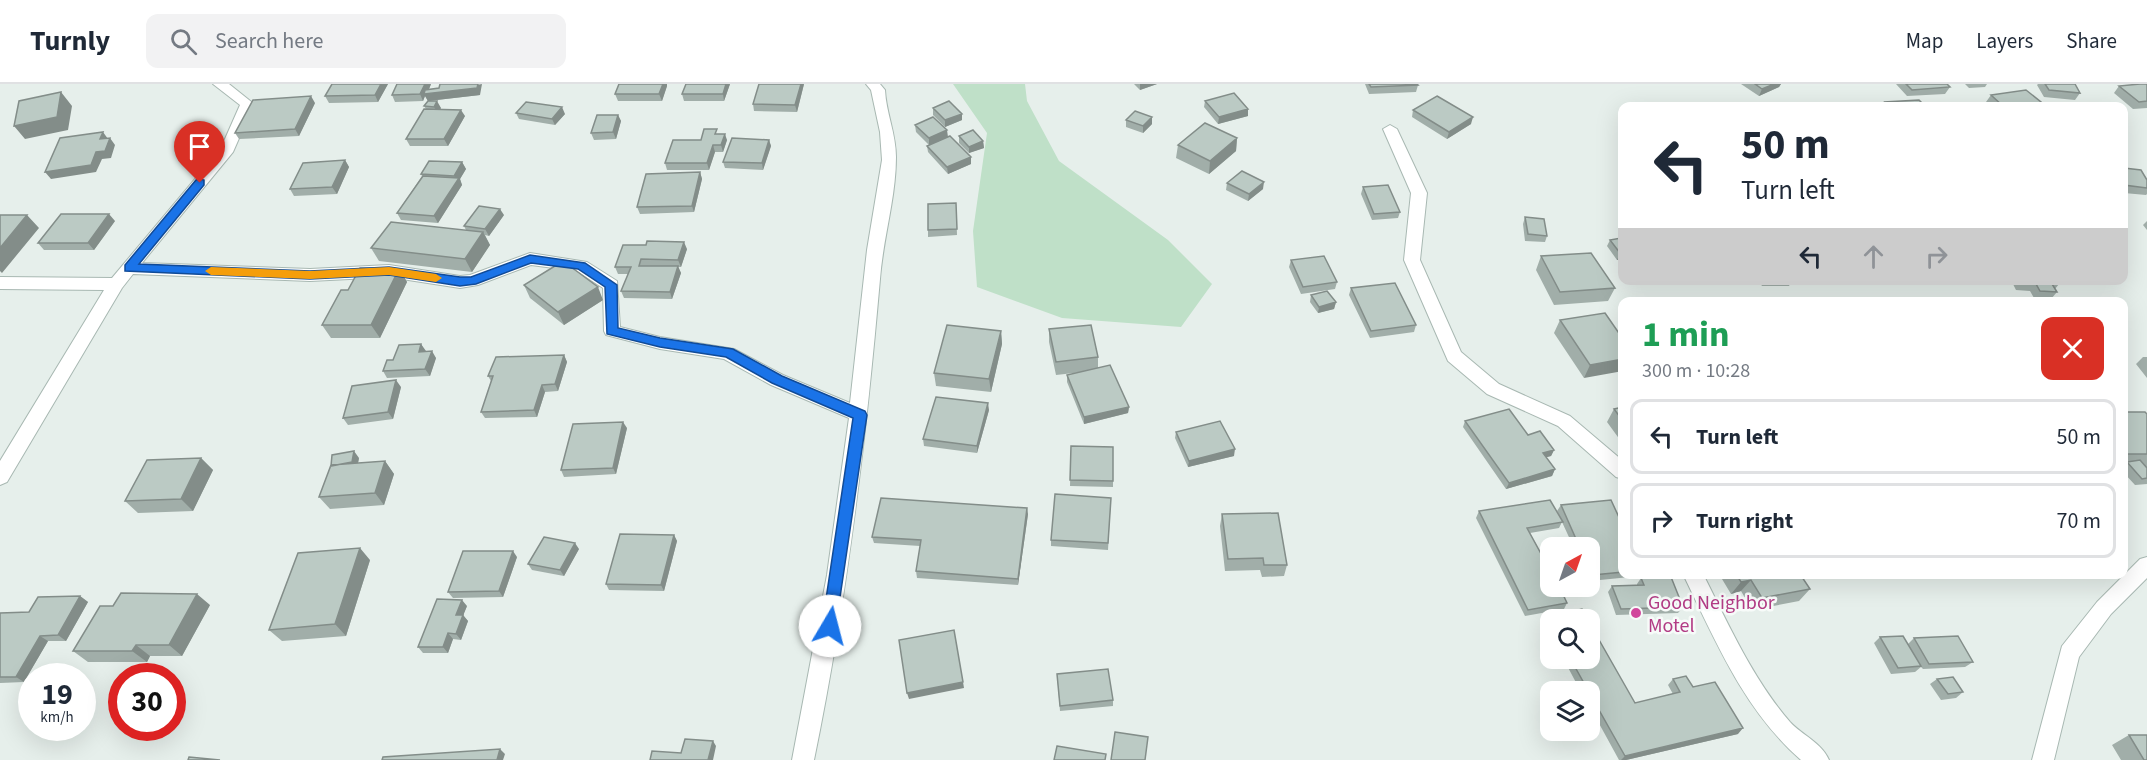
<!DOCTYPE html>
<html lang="en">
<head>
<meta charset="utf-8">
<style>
	:root { --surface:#fff; --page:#f2f2f3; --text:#1f2937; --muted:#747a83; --line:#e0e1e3 }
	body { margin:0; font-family:"Source Sans 3",sans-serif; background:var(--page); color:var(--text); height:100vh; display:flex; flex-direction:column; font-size:22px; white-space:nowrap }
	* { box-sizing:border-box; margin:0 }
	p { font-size:20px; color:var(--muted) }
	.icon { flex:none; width:33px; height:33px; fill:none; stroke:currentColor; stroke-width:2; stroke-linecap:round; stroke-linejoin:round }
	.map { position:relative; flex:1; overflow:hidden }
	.side { position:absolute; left:1618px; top:213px; width:510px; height:282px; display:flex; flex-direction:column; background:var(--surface); border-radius:12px; box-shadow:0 6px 24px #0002 }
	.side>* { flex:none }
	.banner { position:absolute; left:1618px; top:18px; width:510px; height:183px; border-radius:12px; box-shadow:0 6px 24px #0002; background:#fff; color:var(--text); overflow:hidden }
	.needle { width:39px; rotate:40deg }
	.controls { position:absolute; left:1540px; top:453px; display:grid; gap:12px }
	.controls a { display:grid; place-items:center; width:60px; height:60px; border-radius:12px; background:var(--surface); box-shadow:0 6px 24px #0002; font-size:30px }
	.speed { position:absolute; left:18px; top:579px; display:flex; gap:12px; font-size:30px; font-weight:700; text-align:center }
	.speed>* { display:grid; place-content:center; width:78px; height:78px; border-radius:50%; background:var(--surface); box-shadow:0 6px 24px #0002; line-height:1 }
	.speed small { font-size:15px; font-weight:400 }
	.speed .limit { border:9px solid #d22; background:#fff; color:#111 }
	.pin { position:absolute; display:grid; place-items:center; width:51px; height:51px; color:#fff; margin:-62px -26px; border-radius:50% 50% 50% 0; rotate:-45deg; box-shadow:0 0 6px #0007 }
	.pin .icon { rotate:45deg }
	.me { position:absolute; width:66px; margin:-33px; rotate:8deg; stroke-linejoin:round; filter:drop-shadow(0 0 4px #0008) }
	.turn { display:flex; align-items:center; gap:21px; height:126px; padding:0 24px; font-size:27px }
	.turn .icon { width:78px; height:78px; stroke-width:2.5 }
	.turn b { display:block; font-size:42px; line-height:51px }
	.lanes { display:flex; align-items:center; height:57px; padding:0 24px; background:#0003; justify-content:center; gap:30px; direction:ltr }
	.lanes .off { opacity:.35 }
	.round { display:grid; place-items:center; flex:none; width:63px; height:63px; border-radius:12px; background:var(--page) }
	.summary { display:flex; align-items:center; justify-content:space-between; height:102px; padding:0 24px }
	h1 { font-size:36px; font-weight:700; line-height:45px; color:#1e9e55 }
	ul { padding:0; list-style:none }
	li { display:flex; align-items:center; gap:18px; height:75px; margin:0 12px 9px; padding:0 12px; border:3px solid var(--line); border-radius:12px }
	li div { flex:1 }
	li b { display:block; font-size:22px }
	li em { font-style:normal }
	header { display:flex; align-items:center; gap:36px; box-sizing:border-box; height:84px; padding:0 30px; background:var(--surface); border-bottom:2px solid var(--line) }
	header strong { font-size:28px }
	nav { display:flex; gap:33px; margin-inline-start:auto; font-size:21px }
	.search { width:420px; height:54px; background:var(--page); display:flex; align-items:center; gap:15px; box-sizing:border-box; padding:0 21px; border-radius:12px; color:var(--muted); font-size:22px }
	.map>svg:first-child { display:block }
	.green { fill:#bfe0c8 }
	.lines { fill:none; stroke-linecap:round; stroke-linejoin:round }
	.minor-casing { stroke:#a8b8b2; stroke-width:2 }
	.minor { fill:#fff; fill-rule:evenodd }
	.wall { fill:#a1aea9 }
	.shaded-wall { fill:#838d89 }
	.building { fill:#bbcac4; stroke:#838d89; stroke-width:1.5 }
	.route { fill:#1a73e8; stroke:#114b97; stroke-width:1.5 }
	.slow { fill:#f59e0b }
	.hotel-dot { fill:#d1479c; stroke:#f7fbf9; stroke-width:2 }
	.labels { text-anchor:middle; stroke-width:5; stroke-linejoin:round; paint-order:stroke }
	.hotel-label { font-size:20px; fill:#b23c85; stroke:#f7fbf9; text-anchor:start }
</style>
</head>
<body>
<header>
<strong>Turnly</strong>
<div class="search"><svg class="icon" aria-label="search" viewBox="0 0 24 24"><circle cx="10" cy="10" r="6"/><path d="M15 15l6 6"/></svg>Search here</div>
<nav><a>Map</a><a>Layers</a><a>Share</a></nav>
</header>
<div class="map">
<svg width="2147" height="676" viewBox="0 0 2147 676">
	<rect width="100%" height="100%" fill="#e6efeb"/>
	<path class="green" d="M953 0H1025L1027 17 1059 77 1168 156 1212 200 1181 243 1062 234 977 203 973 147 987 49Z"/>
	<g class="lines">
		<defs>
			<path id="minor" d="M213 0H229L254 20 233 68 142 179 310 185 389 181 460 192 470 191 530 169 587 178 617 197 620 243 660 253 734 265 783 291 850 319 867 166 882 76 880 48 871 6 866 0H880L885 6C886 29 896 49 896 73 896 114 883 154 880 195 866 356 847 516 814 676H792L827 491 849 334 771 301 724 275 660 265 606 251 604 247 603 204 577 187 531 181 478 201 460 204 389 193 310 197 133 190 122 204 7 398 0 401V377L104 206 0 205V193L112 194 221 64 240 21Z
				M1390 41 1397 45 1427 109 1420 176 1461 268 1499 300 1570 332 1623 377V395L1616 393 1558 342 1487 310 1448 277 1404 176 1411 109 1383 45Z
				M2147 473V494L2111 530 2079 573 2054 676H2032L2062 562 2097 518 2140 475Z
				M1683 490H1703C1729 541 1752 594 1790 638 1802 651 1822 659 1829 676H1801C1744 626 1716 558 1683 490Z"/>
		</defs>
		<use href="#minor" class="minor-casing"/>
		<use href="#minor" class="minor"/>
	</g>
	<path class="wall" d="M332 0H388L378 18 329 19 325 12Z
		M431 0 429 5 480 11 428 17 425 12 423 17 395 18 392 11Z
		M619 0H667V2L662 17H618L615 10Z
		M686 0H730L724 17H684L682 10Z
		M804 0 797 28 754 27 753 20Z
		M1134 0H1157L1140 6Z
		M1365 0H1417L1418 1 1416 8 1369 10Z
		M1741 0H1781L1779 3 1759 12Z
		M1896 0H1947L1950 3 1945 10 1907 12Z
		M1965 0H1987L1985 3 1969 4Z
		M2038 0H2075L2080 9 2075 16 2044 13 2037 1Z
		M2147 0V24L2133 25 2114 9 2119 2Z
		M1991 11 2046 22H1991L1986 18Z
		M428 17 441 24 440 25 465 32 448 62H410L406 55 426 25 424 22Z
		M1205 17 1248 25V32L1218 40 1204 23Z
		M1885 18 1925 22H1882Z
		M315 19 299 52 239 55 235 49Z
		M933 24 962 36 945 43 933 31Z
		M1413 26 1471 40 1447 55 1412 33Z
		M516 29 565 30 555 41 519 35Z
		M618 31 621 37 616 55 594 56 591 49Z
		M1152 33V40L1143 49 1126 43V36Z
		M915 41 948 53 971 73V80L948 90 928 68 927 62 929 61 916 48Z
		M718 50 727 56 723 68H715L709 86H667L665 79 701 56Z
		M959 52 983 57 984 64 969 69 959 59Z
		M1237 54 1236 67 1209 90 1176 74 1178 61Z
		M769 56 771 62 763 86 725 84 723 78Z
		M345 76 349 83 337 110 294 112 290 105Z
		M462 78 466 85 460 95 462 101 438 139 401 136 397 129 422 92 421 90Z
		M2124 84 2147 96V110L2146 111 2124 109Z
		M700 88 702 95 694 128 640 130 637 123Z
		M1227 99 1263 105 1248 117 1226 106Z
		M1363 103 1400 128 1398 134 1372 136 1361 110Z
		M956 119 957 151 928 153V146Z
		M504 131 489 152 485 151 490 161 472 188 379 177 371 164 466 146 464 142Z
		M1525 133 1547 152 1545 158 1525 157 1523 140Z
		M115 137 94 166H44L38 159Z
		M2147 137V146L2143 141Z
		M1610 156 1623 157V175L1617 176 1607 162Z
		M646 161 687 165 681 183H678L681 189 672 215 624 214 621 207 628 190H618L615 183Z
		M1541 172 1615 204 1608 217 1554 221 1536 186Z
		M1291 176 1337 198 1335 205 1301 210 1289 183Z
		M399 185 407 198 380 254H331L322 241Z
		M1758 196H1792L1789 202H1762Z
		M2011 196H2057L2059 200 2055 205 2057 208 2051 215 2034 214 2030 207 2016 206Z
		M524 201 603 216 564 241 530 214Z
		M1351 204 1416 241 1414 248 1370 254 1349 211Z
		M1311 211 1336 218 1334 225 1318 229 1310 218Z
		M1560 236 1623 255 1584 294 1554 249Z
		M1049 245 1098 273V284L1129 323 1128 329 1084 340 1067 298V291L1083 288 1056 291 1049 258Z
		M1001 247 1002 260 991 308 936 302 934 289Z
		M421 260 425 268 436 274 430 292 387 294 383 287 393 276Z
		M564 271 567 278 558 307 545 308 537 333 485 334 481 328 491 297 488 292Z
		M2143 273H2147V294L2136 280Z
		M401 303 393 335 348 341 343 334Z
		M1623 323V360L1607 338 1614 325Z
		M989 326 977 369 924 362 923 355Z
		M2124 328 2147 330V400L2135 401 2124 389V380L2127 378 2136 377H2124Z
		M1465 337 1528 351 1554 366 1551 372 1546 373 1555 385 1552 392 1506 405 1463 343Z
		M627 344 616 390 564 393 561 386Z
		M1176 348 1234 372 1188 383 1175 354Z
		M1071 362 1113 363V403L1070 402Z
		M201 374 213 386 193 427 138 429 125 417Z
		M359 374 358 379 385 377 394 390 384 421 330 425 319 413Z
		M1111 414 1108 466 1051 462V456Z
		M1561 421 1623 442V490H1641L1640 492 1590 497V464H1574L1562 438 1559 444 1530 449 1567 519 1564 525 1525 532 1476 434 1479 427 1560 433 1557 427Z
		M1028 430 1018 501 917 494 916 487 920 462 874 459 872 453Z
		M1222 430 1287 481 1284 492 1262 493 1260 486 1225 487 1220 442Z
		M674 451 677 457 664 507 609 506 606 500Z
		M579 465 564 492 532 486 528 480Z
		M517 473 503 513 453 514 448 508Z
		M370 476 346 552 282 557 269 546Z
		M1719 490H1800L1810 505 1799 517 1752 526 1741 507 1731 510Z
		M1641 494 1683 523 1678 529 1616 531 1608 508 1612 502 1637 501V500Z
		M80 512 88 518 66 557H48L24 598 0 599V529L29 528Z
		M210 521 182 572H150L147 578H88L73 567Z
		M467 522 463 531 468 537 461 556 453 555 448 569H423L418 563Z
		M1547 533 1551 536V553L1543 539Z
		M1880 553 1908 560 1914 554 1973 578 1965 583 1923 585 1921 583 1915 588 1891 590 1874 559Z
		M1563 574H1590L1635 619 1673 610 1668 601 1673 595 1693 603 1738 650 1626 676H1619L1590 623V608H1581Z
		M1057 590 1113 616V622L1060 627Z
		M1937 595 1963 608 1956 614 1941 616 1930 600Z
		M2129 651 2147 676H2121L2112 661Z"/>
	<path class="shaded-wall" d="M381 0H388L378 18 375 11Z
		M425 0H431L427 10 482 0 480 11 428 17 425 12 423 17 420 10Z
		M663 0H667V2L662 17 659 10Z
		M726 0H730L724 17 723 10Z
		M801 0H804L797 28 795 21Z
		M1140 0H1157L1140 6Z
		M1774 0H1781L1779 3 1759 12 1762 5Z
		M61 8 72 22 68 46 25 55 14 42Z
		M311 12 315 19 299 52 295 45Z
		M437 17 441 24 438 29 434 23Z
		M562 23 565 30 555 41 552 35Z
		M1248 25V32L1218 40 1219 33Z
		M461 26 465 32 448 62 444 55Z
		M962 30V36L945 43V36Z
		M618 31 621 37 616 55 613 48Z
		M1152 33V40L1143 49V42Z
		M1473 33 1471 40 1447 55 1449 48Z
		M947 46 948 53 929 61V54Z
		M103 48 108 55H100Z
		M725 50 727 56 723 68 721 61Z
		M110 54 115 61 111 74 102 75 96 88 51 95 45 88 96 68Z
		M1237 54 1236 67 1209 90 1210 77Z
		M769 56 771 62 763 86 762 79Z
		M983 57 984 64 969 69V63Z
		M713 61 715 68 709 86 707 79Z
		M971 73V80L948 90 947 83Z
		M345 76 349 83 337 110 332 103Z
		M462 78 466 85 460 95 462 101 438 139 434 132 457 97 454 92Z
		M700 88 702 95 694 128 692 122Z
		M1264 98 1263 105 1248 117 1249 110Z
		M500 125 504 131 489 152 485 145Z
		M109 130 115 137 94 166 88 159Z
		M27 131 39 144 2 189 0 187V164Z
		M483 148 490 161 472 188 465 175Z
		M684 158 687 165 681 183 678 176Z
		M1620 169H1623V175L1617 176Z
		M678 182 681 189 672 215 670 208Z
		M399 185 407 198 380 254 371 241Z
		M598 203 603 216 564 241 558 228Z
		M1336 218 1334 225 1318 229 1319 223Z
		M1001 247 1002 260 991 308 989 295Z
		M421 260 426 267 423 275 419 268Z
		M432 267 436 274 430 292 425 285Z
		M564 271 567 278 558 307 555 300Z
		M1623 275V287L1584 294 1590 281Z
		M396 296 401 303 393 335 388 328Z
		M542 301 545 308 537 333 534 326Z
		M988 319 989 326 977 369V362Z
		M1129 323 1128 329 1084 340V333Z
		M623 338 627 344 616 390 613 384Z
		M1235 365 1234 372 1188 383 1189 377Z
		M1554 366 1551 372 1540 375 1543 369Z
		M354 367 359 374 357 384 331 382Z
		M201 374 213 386 193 427 181 415Z
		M385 377 394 390 384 421 375 409Z
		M1555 385 1552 392 1506 405 1509 399Z
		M1027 424 1028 430 1018 501V495Z
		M674 451 677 457 664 507 661 501Z
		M575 459 579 465 564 492 560 486Z
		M360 464 370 476 346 552 335 540Z
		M513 467 517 473 503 513 499 507Z
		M1751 496 1741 507 1731 510 1741 498Z
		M197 510 210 521 182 572 169 561Z
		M80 512 88 518 66 557 58 551Z
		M462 516 467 522 461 537 456 531Z
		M463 531 468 537 461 556 456 550Z
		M448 549 453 555 448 569 443 563Z
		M40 552 48 557 24 598 16 593Z
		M136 561 150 572 147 578 132 567Z
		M963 598 964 604 909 615 907 609Z
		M1743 644 1738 650 1626 676H1621L1625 672Z
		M713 657 716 662 713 676H708Z
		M500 665 505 670 503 676H497Z"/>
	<path class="building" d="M332 0H381L375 11 325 12Z
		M397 0H425L420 10 392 11Z
		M440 0H478L477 4 424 10 425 6 439 4Z
		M619 0H663L659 10H615Z
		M686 0H726L723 10H682Z
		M759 0H801L795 21 753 20Z
		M1369 0H1417L1418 1 1371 3Z
		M1755 0H1774L1762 5Z
		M1906 0H1947L1950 3 1912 6Z
		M2045 0H2075L2080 9 2049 6Z
		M2140 0H2147V17L2139 18 2119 2Z
		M2026 6 2046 22H2003L1991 11Z
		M61 8 57 33 14 42 19 17Z
		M1234 9 1248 25 1219 33 1205 17Z
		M311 12 295 45 235 49 253 16Z
		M1437 12 1473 33 1449 48 1413 26Z
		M1919 16 1925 22H1889L1885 18Z
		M428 17H437L434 23 424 22Z
		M949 17 962 30 945 36 933 24Z
		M526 18 562 23 552 35 516 29Z
		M424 25 461 26 444 55H406Z
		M1135 27 1152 33 1143 42 1126 36Z
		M597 31H618L613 48 591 49Z
		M933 33 947 46 929 54 915 41Z
		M1205 39 1237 54 1210 77 1178 61Z
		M704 45H717L715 50H725L721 61H713L707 79H665L673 56H701Z
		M973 46 983 57 969 63 959 52Z
		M103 48 100 55 110 54 105 67 96 68 91 81 45 88 60 54Z
		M950 52 971 73 947 83 927 62Z
		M732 54 769 56 762 79 723 78Z
		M345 76 332 103 290 105 303 79Z
		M429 77 462 78 454 92 421 90Z
		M2124 84 2141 86 2147 96V104L2124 101Z
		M1242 87 1264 98 1249 110 1227 99Z
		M700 88 692 122 637 123 646 90Z
		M423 92 459 94 434 132 397 129Z
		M1388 101 1400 128 1374 130 1363 103Z
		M956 119 957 145 928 146V120Z
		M479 122 500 125 485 145 464 142Z
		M61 130H109L88 159H38Z
		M0 131H27L0 164Z
		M1525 133 1544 135 1547 152 1528 150Z
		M391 138 483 148 465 175 371 164Z
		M1621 154 1623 157V169H1620L1610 156Z
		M647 157 684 158 678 176 641 175 639 182H678L670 208 621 207 631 183H615L623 161H646Z
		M1591 169 1615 204 1560 208 1541 172Z
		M1324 172 1337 198 1303 203 1291 176Z
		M563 177 598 203 558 228 524 201Z
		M360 184 399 185 371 241H322L341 206H348Z
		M2021 196H2057L2059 200H2052L2057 208 2040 207 2036 200 2022 199Z
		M1395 199 1416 241 1371 247 1351 204Z
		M1327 207 1336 218 1319 223 1311 211Z
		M1605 229 1623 255V275L1590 281 1560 236Z
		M947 241 1001 247 989 295 934 289Z
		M1091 241 1098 273 1056 278 1049 245Z
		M421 260 419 268 432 267 425 285 383 287 387 276H393L399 261Z
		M564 271 555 300 542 301 534 326 481 328 493 292H488L496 273Z
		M1110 281 1129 323 1084 333 1067 291Z
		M396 296 388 328 343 334 352 302Z
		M936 313 988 319 977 362 923 355Z
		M1623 323V337L1614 325Z
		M1509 325 1528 351 1540 347 1554 366 1543 369 1555 385 1509 399 1465 337Z
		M2124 328H2145L2147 330V370H2124Z
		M1220 337 1235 365 1189 377 1176 348Z
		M623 338 613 384 561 386 573 340Z
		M1071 362 1113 363V397L1070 396Z
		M354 367 352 378 331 382 332 371Z
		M201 374 181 415 125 417 147 376Z
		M2140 376 2147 384V394L2142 395 2127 378Z
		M385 377 375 409 319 413 331 381Z
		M1055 410 1111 414 1108 459 1051 456Z
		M881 414 1027 424 1018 495 916 487 921 456 872 453Z
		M1550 416 1563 438 1527 444 1551 488V502H1559L1567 519 1528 526 1479 427Z
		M1611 416 1623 442V488L1593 491 1590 485V464H1580L1561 421Z
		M1278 429 1287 481H1264L1263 474 1228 475 1222 430Z
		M620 450 674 451 661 501 606 500Z
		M544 453 575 459 560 486 528 480Z
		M360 464 335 540 269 546 298 469Z
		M463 467H513L499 507 448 508Z
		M1736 490H1800L1810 505 1762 514 1751 496 1741 498Z
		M1671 493 1683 523 1621 525 1612 502 1644 501 1641 494Z
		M121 509 197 510 169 561H136L132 567H73L100 522H113Z
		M80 512 58 551 40 552 16 593H0V529L29 528 38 513Z
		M437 515 462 516 456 531H463L456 550 448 549 443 563H418Z
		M1582 525 1587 536H1551V540L1547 533Z
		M1590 540 1635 619 1680 608 1673 595 1686 592 1693 603 1715 598 1743 644 1625 672 1590 610V608H1589L1570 574H1590Z
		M954 546 963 598 907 609 899 556Z
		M1903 552 1921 582 1898 584 1880 553Z
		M1958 552 1973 578 1929 580 1914 554Z
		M1108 585 1113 616 1060 622 1057 590Z
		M1953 593 1963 608 1948 610 1937 595Z
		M1115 648 1148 653 1145 676H1111Z
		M2129 651H2147V676H2144Z
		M685 655 713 657 708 676H650L652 667 681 669Z
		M1057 662 1106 670 1105 676H1054Z
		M500 665 497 676H382L383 673Z
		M189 673 220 676H188Z"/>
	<path class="route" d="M200 95 204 96V101L139 180 310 187 389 183 460 193H471L530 171 585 179 617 201 618 244 660 254 733 265 782 292 865 327 867 331 835 547H824L822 542 853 334 772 299 726 273 660 263 607 250 605 203 578 185 531 179 476 200 460 202 389 191 310 195 125 187V181L196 96Z"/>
	<path class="slow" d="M211 183 310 187 389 183 436 190 442 194 436 198 389 191 310 195 211 191 205 187Z"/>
	<circle class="hotel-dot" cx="1636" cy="529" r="6"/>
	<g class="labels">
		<g class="hotel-label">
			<text x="1648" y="525">Good Neighbor<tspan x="1648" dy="23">Motel</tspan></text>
		</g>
	</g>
</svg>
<div class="controls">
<a><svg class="needle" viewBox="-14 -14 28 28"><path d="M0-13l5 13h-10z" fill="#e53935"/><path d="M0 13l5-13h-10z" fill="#747a83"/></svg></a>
<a><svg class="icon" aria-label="search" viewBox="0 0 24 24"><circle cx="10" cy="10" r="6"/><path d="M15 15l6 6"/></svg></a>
<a><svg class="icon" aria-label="layers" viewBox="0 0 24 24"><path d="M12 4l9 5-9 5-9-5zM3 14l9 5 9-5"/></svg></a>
</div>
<div class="speed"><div>19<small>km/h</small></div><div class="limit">30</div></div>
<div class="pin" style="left:200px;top:99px;background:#d93025"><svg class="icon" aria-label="arrive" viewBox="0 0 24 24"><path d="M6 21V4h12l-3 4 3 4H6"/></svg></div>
<svg class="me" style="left:830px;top:542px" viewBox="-20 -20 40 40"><circle r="19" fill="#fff"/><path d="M0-13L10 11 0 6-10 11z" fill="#1a73e8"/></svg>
<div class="banner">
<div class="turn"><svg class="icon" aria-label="left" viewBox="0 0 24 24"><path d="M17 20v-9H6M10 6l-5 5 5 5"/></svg><div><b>50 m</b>Turn left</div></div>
<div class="lanes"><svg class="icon" aria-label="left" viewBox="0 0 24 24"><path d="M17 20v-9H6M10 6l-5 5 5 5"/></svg><svg class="icon off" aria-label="ahead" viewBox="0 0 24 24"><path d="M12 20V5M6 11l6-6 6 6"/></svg><svg class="icon off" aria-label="right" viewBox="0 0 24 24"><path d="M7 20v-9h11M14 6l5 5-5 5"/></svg></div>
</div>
<section class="side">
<div class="summary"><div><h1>1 min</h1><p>300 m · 10:28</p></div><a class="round" style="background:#d93025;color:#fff"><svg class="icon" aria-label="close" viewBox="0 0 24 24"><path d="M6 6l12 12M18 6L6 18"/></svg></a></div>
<ul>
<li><svg class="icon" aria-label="left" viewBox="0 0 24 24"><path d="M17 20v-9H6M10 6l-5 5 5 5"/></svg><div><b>Turn left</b></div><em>50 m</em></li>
<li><svg class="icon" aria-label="right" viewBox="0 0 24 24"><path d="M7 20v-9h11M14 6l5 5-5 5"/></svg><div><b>Turn right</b></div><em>70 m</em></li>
</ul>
</section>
</div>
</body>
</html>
